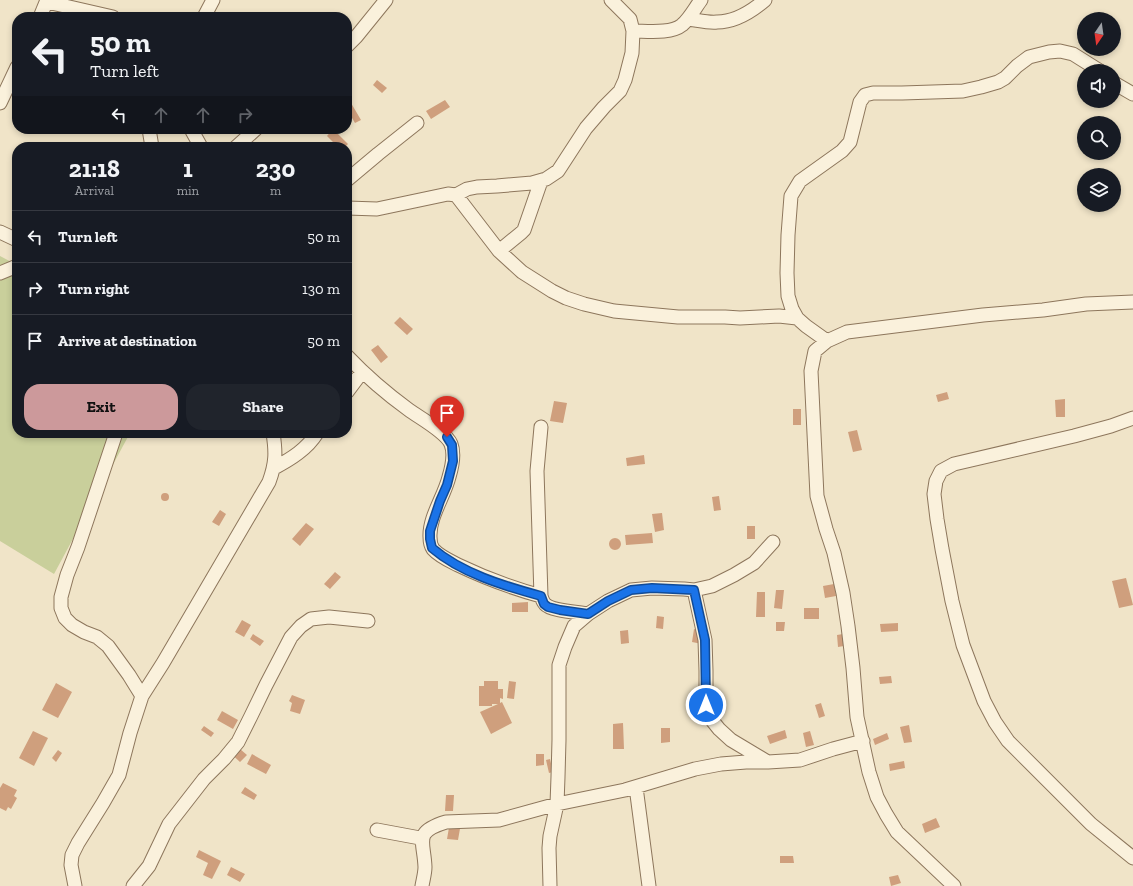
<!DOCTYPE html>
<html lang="en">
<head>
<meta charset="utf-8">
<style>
	:root { --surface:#171b24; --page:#20242c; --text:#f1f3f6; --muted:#9ea1a6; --line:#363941; --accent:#cc999b }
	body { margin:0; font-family:"Zilla Slab",serif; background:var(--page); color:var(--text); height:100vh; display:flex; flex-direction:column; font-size:15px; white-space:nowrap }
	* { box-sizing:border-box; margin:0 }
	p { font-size:13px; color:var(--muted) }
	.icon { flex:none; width:22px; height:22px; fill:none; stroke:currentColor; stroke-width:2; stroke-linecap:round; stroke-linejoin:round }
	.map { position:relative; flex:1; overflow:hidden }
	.details { position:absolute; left:12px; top:142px; width:340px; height:296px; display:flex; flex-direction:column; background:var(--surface); border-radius:16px; box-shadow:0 2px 6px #0003 }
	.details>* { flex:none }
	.banner { position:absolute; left:12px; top:12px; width:340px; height:122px; border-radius:16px; box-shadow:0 2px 6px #0003; background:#171b24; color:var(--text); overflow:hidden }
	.needle { width:26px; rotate:193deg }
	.controls { position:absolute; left:1077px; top:12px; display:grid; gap:8px }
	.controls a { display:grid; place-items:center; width:44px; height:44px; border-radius:50%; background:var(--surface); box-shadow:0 2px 6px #0003; font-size:20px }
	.pin { position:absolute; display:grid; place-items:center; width:34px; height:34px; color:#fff; margin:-41px -17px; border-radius:50% 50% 50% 0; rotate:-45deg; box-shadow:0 0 4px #0007 }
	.pin .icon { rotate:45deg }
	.me { position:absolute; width:44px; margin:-22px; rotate:0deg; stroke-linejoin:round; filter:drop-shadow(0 0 3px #0008) }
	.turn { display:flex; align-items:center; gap:14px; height:84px; padding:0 12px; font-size:18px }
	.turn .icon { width:52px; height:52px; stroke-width:2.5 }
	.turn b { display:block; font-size:28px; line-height:34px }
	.lanes { display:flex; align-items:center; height:38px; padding:0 12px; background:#0003; justify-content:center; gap:20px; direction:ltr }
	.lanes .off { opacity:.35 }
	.eta { display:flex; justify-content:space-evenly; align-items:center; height:68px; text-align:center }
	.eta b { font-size:24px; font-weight:700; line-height:28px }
	.cta { display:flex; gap:8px; margin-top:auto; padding:8px 12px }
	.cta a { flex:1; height:46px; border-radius:16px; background:var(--accent); color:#111; font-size:16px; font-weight:700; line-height:46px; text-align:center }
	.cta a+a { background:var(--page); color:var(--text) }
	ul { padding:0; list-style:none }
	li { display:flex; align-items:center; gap:12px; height:52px; padding:0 12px; border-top:1px solid var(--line) }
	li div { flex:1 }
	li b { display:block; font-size:15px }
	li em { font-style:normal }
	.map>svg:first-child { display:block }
	.green { fill:#c9cf9b }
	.building { fill:#cf9f7d }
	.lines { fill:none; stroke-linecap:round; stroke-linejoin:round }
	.minor-casing { stroke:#8d765c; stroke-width:15 }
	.minor { stroke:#faf1dc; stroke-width:13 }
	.route-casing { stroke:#114b97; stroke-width:10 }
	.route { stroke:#1a73e8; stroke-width:7 }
</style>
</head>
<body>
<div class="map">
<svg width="1133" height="886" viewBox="0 0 1133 886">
	<rect width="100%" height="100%" fill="#f0e4c8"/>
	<path class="green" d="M0 256 17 265V433H130L54 574 0 541Z"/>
	<path class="building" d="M377 80 387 88 382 93 373 85Z
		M445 100 450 107 431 119 426 111Z
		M351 103 361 120 355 123 347 109V105Z
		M333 129 348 144 345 147H338L327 136Z
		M400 317 413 329 407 335 394 323Z
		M378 345 388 357 381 363 371 350Z
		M947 392 949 399 938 402 936 395Z
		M1065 399V417H1056L1055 400Z
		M554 401 567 403 563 423 550 421Z
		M793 409H801V425H793Z
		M857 430 862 450 853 452 848 432Z
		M644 455 645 464 627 466 626 458Z
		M161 497a4 4 0 1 1 8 0a4 4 0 1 1-8 0Z
		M719 496 721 510 714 511 712 497Z
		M220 510 226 514 219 526 212 522Z
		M662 513 664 530 655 532 652 514Z
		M306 523 314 529 300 546 292 539Z
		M747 526H755V539H747Z
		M652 533 653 543 626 545 625 535Z
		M609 544a6 6 0 1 1 12 0a6 6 0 1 1-12 0Z
		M335 572 341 577 330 589 324 584Z
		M1126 578 1133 605 1119 608 1112 581Z
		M834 584 836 596 825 598 823 586Z
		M776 590H784L782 609 774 608Z
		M757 592H765V617H756Z
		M528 602V612H512V603Z
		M804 608H819V619H804Z
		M657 616 664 617 663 629 656 628Z
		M242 620 251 625 244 637 235 632Z
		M776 622H785L784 631H776Z
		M898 623V631L881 632 880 624Z
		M694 629 704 631 702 644 692 642Z
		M628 630 629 643 621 644 620 631Z
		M253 634 264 641 260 646 250 639Z
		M843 634 844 646 838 647 837 635Z
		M891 676 892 683 880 684 879 677Z
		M484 681H498V689H503V699L500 698V703L502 702 512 723 491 734 480 712 498 704H492V706H479V686H484Z
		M509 681 516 682 514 699 507 698Z
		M56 683 72 692 58 718 42 710Z
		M292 695 305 700 300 714 290 711 292 703 289 701Z
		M821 703 825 716 819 718 815 705Z
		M222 711 238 720 233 729 217 720Z
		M623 723 624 749H613V724Z
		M909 725 912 742 904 743 900 727Z
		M204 726 214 733 211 737 201 730Z
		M661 728H670V742L661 743Z
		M785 730 787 738 770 744 767 736Z
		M33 731 48 738 34 766 19 758Z
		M810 731 814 745 806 747 803 733Z
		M887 733 889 739 875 745 873 739Z
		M233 743 247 755 240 762 227 750Z
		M58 750 62 753 56 762 52 758Z
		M252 754 271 765 266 774 247 764Z
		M536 754H544V765L536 766Z
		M550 759 553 772 549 773 546 760Z
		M904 761 905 768 890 771 889 764Z
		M3 783 17 790 14 796 17 798 11 809 8 807 6 811 0 808V788Z
		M245 787 257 795 254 800 241 793Z
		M446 795H454L453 811H445Z
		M936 818 940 827 925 833 922 824Z
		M450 822 461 823 458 840 447 839Z
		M199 850 221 861 212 879 203 875 208 863 196 857Z
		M780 856H793L794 863H780Z
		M231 867 245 874 240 882 227 875Z
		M898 875 901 883 891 886 889 877Z"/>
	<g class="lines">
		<defs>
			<path id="minor" d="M47 2 113 17
				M40 17 47 0
				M204 17 213 0
				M688 19C697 20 708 23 717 22 735 22 751 12 765 0
				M633 31C647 31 671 34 682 25 690 18 695 8 701 0
				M347 46 356 37 386 0
				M1114 83 1133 94
				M0 103 17 67
				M149 129 152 147
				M191 129 201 147
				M236 147 256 129
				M347 180 378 154 417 123
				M456 195 467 189 477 187 497 186 532 183 546 179 558 171 586 128 604 107 620 91 625 80 632 53 633 31 630 19 611 0
				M347 208 377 209 448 194 456 195 499 251 522 272 552 291 566 298 584 304 614 311 678 317H725L740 318 779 316 797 318
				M0 232 17 240
				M499 251 521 233 524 230 541 181
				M0 273 17 266
				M827 341 806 326 797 318 792 309 788 296 787 273 788 235 791 196 800 181 842 151 850 142 860 102 865 95 873 93H902L963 91 981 87 998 82 1005 78 1017 66 1029 57 1049 52 1060 51 1073 54 1100 71
				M347 356C366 376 387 394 409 410 420 418 446 432 451 444 455 454 452 467 449 477 444 497 429 517 430 537 430 541 431 546 433 549 439 556 450 561 458 565 485 578 512 588 541 596
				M347 392 362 372
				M1133 418 1111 426 1074 436 954 464 941 471 936 481 934 494 937 519 942 549 952 601 963 645 984 701 995 722 1008 741 1091 824 1133 858
				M541 427 537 471 541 596C542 599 543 602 545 604 551 611 578 612 588 614
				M116 433 78 547 67 575 61 597V608L65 618 72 625 84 632 97 637 108 646 129 675 142 696
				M274 468C291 459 307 449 317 433
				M694 590 705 640 706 671V705L711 719 719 729 731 740 766 761
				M636 787 649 886
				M377 830 420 838 423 836
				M75 886 71 865 72 855 78 843 103 803 119 775 130 733 142 696 163 663 269 482C276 463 276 452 273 433
				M133 886 149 866 169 824 204 779 224 759 238 742 251 716 266 685 291 637 301 626 311 619 329 617 368 621
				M422 886C423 880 425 873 425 867 424 841 413 832 446 822L499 820 557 804 625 790 695 769 721 764 746 762H768L800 760 833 749 863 741
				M550 886 549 848 550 836 557 804 558 777 559 740V665L565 647 574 626 588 614 608 601 631 590 652 588 684 589 694 590 712 586 734 575 754 563 773 542
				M954 886 897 832 886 814 877 797 869 772 857 717 853 668 848 626 843 593 834 553 826 529 817 496 811 371 815 351 827 341 847 332 983 315 1043 310 1086 304 1133 302"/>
		</defs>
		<use href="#minor" class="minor-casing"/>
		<use href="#minor" class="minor"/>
	</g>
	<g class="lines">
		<defs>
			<path id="route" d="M447 437 452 445 453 461 447 485 440 501 430 531V539L432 548C461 573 504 586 541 596L544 604 548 607 560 610 588 614 608 601 631 590 652 588 694 590 705 640 706 705"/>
		</defs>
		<use href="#route" class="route-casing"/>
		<use href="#route" class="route"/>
	</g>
</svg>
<div class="controls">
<a><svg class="needle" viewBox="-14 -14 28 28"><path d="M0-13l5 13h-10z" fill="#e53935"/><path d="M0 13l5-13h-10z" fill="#9ea1a6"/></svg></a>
<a><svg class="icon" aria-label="sound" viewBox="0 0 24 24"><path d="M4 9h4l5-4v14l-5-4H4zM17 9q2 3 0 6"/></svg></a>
<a><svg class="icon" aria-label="search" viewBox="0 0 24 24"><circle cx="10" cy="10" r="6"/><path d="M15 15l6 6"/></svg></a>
<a><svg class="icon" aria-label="layers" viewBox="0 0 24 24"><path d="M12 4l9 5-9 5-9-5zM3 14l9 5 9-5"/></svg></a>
</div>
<div class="pin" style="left:447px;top:437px;background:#d93025"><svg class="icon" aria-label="arrive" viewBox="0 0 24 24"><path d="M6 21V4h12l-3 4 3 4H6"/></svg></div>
<svg class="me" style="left:706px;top:705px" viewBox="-20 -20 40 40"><circle r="17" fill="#1a73e8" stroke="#fff" stroke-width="3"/><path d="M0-11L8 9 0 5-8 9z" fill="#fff"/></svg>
<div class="banner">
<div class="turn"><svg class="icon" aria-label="left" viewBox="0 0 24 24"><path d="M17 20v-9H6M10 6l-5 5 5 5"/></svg><div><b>50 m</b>Turn left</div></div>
<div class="lanes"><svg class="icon" aria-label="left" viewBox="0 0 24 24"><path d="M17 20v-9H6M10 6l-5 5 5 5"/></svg><svg class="icon off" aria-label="ahead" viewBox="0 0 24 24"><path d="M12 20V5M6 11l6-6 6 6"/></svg><svg class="icon off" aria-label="ahead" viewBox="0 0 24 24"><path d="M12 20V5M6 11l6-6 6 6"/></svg><svg class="icon off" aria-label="right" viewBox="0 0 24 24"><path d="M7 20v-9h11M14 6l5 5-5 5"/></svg></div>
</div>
<section class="details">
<div class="eta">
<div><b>21:18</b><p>Arrival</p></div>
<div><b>1</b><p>min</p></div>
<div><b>230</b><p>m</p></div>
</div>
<ul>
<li><svg class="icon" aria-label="left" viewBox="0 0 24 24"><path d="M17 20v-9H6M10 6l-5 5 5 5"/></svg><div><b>Turn left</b></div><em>50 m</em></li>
<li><svg class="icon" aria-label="right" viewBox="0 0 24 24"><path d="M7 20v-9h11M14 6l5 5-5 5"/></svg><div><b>Turn right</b></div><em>130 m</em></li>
<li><svg class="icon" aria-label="arrive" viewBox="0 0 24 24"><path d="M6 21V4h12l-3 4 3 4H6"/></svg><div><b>Arrive at destination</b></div><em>50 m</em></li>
</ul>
<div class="cta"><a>Exit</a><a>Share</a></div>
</section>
</div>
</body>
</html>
